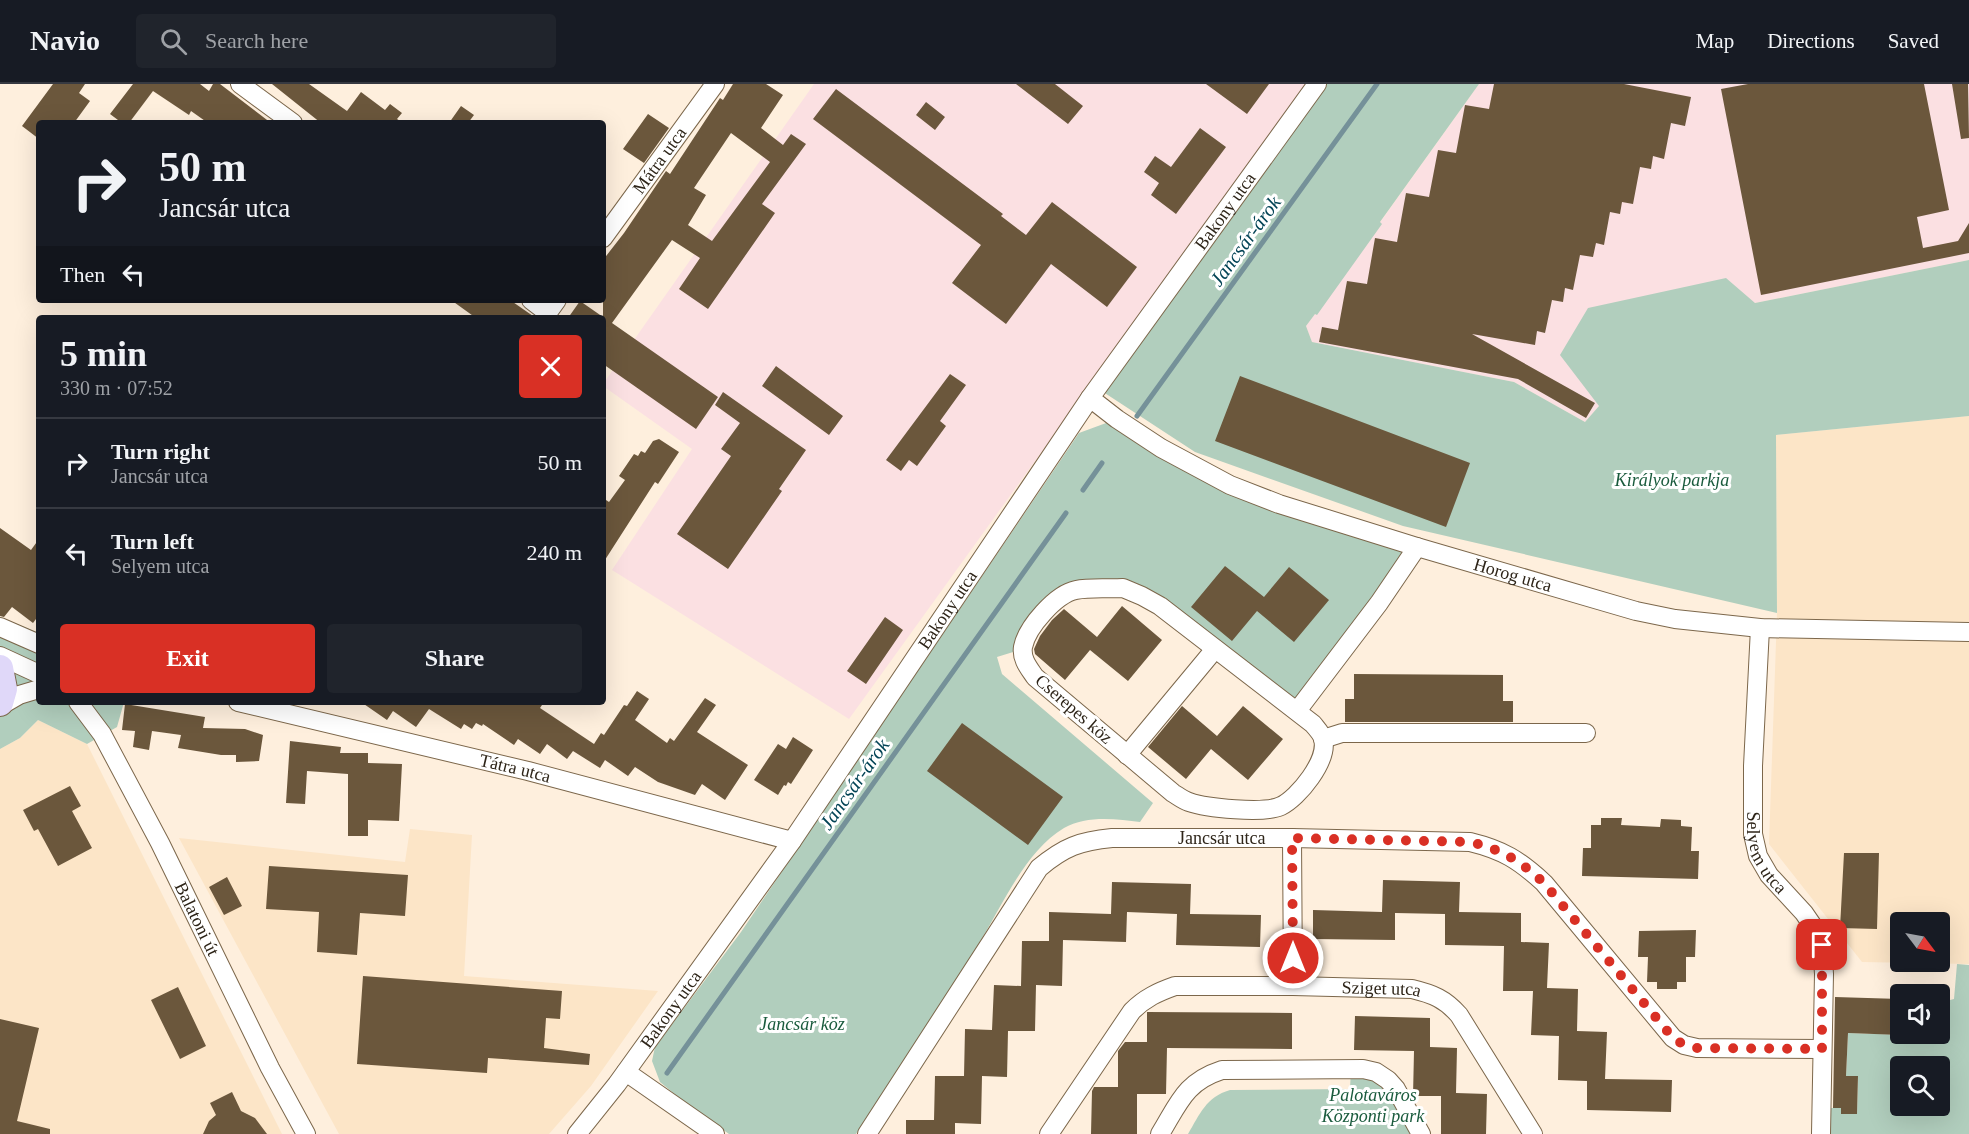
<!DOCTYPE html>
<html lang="en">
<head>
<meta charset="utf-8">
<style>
	:root { --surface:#171b24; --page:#20242c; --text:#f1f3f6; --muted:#9ea1a6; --line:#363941; --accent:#d93025 }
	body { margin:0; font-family:"Times New Roman",serif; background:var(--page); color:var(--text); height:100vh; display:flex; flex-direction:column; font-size:22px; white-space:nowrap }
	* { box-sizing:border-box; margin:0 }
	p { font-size:20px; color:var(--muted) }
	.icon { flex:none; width:33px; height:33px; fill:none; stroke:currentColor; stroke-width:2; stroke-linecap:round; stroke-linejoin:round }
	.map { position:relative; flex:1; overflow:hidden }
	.side { position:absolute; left:36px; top:231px; width:570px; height:390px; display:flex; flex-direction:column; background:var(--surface); border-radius:6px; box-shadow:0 6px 24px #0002 }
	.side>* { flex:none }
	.guide { position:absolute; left:36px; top:36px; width:570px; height:183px; border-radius:6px; box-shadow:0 6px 24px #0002; background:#171b24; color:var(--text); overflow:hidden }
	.needle { width:39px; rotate:122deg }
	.controls { position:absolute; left:1890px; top:828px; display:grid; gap:12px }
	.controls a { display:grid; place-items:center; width:60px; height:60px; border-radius:6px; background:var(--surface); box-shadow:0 6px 24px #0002; font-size:30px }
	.pin { position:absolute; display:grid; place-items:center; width:51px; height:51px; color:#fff; margin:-26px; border-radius:12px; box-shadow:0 3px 9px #0006 }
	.me { position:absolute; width:66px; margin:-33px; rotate:0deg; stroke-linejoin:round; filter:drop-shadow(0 0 4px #0008) }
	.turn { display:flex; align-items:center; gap:21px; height:126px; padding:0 24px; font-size:27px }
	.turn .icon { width:78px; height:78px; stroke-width:2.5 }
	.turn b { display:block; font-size:42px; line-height:51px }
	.then { display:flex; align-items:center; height:57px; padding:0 24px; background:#0003; gap:12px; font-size:22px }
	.round { display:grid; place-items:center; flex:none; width:63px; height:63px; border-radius:6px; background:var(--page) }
	.headline { display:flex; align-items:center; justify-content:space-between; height:102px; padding:0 24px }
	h1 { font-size:36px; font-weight:700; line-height:45px }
	.cta { display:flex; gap:12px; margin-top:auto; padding:12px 24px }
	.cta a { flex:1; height:69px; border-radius:6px; background:var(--accent); color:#fff; font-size:24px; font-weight:700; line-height:69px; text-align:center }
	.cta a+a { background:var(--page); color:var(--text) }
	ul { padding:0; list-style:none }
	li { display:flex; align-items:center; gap:18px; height:90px; padding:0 24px; border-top:2px solid var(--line) }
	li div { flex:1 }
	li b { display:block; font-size:22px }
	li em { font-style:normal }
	header { display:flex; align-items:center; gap:36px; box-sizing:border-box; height:84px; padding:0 30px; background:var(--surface); border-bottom:2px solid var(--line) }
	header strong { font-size:28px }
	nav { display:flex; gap:33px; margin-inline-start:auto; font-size:21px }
	.search { width:420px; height:54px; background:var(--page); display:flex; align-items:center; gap:15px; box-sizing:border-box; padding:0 21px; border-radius:6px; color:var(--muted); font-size:22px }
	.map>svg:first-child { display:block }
	.built { fill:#fce5c7; fill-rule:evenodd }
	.industrial { fill:#fbe0e2 }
	.green { fill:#b1cebd; fill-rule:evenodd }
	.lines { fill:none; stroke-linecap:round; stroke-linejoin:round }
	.stream { stroke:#759199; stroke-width:5 }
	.building { fill:#6b573c; fill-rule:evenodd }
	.street-casing { stroke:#7c674b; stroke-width:20 }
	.secondary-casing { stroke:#7c674b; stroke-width:28 }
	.street { stroke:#fff; stroke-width:18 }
	.secondary { stroke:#e0d8f9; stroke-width:26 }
	.route { stroke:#d93025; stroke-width:10; stroke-dasharray:0 18 }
	.labels { text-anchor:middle; stroke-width:6; stroke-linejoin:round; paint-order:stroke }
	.street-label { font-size:18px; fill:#2e2519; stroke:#fff }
	.park-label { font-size:18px; font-style:italic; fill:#1a5b3d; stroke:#fff }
	.water-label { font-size:20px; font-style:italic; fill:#024355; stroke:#fff }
</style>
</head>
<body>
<header>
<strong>Navio</strong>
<div class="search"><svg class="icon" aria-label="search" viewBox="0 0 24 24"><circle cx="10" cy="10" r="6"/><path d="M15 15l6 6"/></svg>Search here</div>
<nav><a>Map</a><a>Directions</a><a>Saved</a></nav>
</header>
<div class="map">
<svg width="1969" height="1050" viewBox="0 0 1969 1050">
	<rect width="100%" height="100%" fill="#feefdd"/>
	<path class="built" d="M1969 332V880L1862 878 1769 760 1777 529 1776 351ZM1900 838H1940V878H1900Z
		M38 636 87 660 282 1050H0V665L20 654Z
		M410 745 472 751 464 892 658 907 591 1002 549 1050H339L179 754 405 778Z"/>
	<path class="industrial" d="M814 0H1307L849 635 612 486 692 365 603 302V300Z
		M1479 0H1969V176L1755 219 1599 322 1585 338 1514 298 1312 258 1306 242Z"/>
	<path class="green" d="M1307 0H1479L1380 138 1382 140 1317 231 1315 230 1306 242 1312 258 1514 298 1585 338 1599 322 1560 271 1588 224 1726 194 1755 219 1969 176V332L1776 351 1777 529 1403 442 1195 368 1091 300Z
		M1117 335 1230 401 1417 463 1297 627 1142 512 1075 506 1023 565 997 573 1002 590 1153 719 1140 738C1117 735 1086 731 1064 744 1024 768 1002 823 978 861 938 925 896 987 856 1050H729L683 1017 660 998 652 977 655 963 741 848 1079 349Z
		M0 533 39 549V618H124L117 643 87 660 38 636 20 654 0 665Z
		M1957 880 1969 881V1050H1821V1024H1841V1030H1857L1858 993 1846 992 1848 949 1934 952 1935 950H1940V933H1945L1946 917 1954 915ZM1900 982H1940V1022H1900Z
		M1351 985 1376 988 1421 1050H1188C1200 1030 1206 1013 1230 1006L1350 1005Z"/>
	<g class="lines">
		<path class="stream" d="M1137 332 1377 0
			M1083 406 1102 379
			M667 989 1066 429"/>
	</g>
	<path class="building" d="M53 0H85L79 9 90 17 74 39H39V55L22 42Z
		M133 0H200L209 7 213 0H220L271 39H208L191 27 189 31 153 7 129 39H122L110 30Z
		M272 0H309L347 27 361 8 385 26 390 20 402 29 397 35 403 39H321Z
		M733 0H766L783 11 761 44 783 61 791 50 806 60 762 120 775 129 708 225 679 205 700 174 672 156 612 239 718 313 696 345 603 280V234H568L580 217 603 233V176L624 149 666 87 670 90 720 14 723 16ZM731 49 770 78 712 157 688 141 706 111 694 104Z
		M1016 0H1055L1083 22 1068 40Z
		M1206 0H1269L1247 30Z
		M1494 0H1624L1691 13 1685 42 1671 39 1664 75 1653 72 1651 85 1640 83 1633 120 1622 118 1620 130 1610 128 1604 161 1596 159 1593 173 1580 171 1573 206 1565 204 1563 218 1552 216 1545 249 1537 247 1535 261 1472 250 1595 319 1586 334 1518 295 1319 258 1322 243 1338 246 1347 197 1367 200 1375 154 1397 158 1406 109 1429 113 1438 66 1456 69 1465 21 1489 25Z
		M1748 0H1924L1949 126 1917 133 1923 164 1958 157 1969 139V169L1761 211 1721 5Z
		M1952 0H1968L1969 54 1961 55Z
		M836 5 1003 130 1001 132 1026 151 1052 118 1137 183 1107 223 1051 180 1006 240 952 199 981 161 813 35Z
		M926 18 945 33 935 46 916 31Z
		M461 22 474 31 468 39H449Z
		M648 30 669 44 644 79 623 65Z
		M1200 44 1226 63 1176 130 1151 111 1159 99 1144 88 1155 72 1171 83Z
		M451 216H510L533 232V234H476Z
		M776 282 843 332 829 351 762 302Z
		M950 290 966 301 940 337 946 342 917 382 909 376 901 387 886 376Z
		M1240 292 1470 379 1446 443 1215 357Z
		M723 308 806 366 779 405 782 407 728 485 677 450 731 372 721 365 740 339 715 321Z
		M659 355 679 368 658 400 655 398 603 479V414L609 418 625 396 619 392 634 370 638 372 641 367 645 369 653 357Z
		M0 444 31 466 39 455V531L33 539 12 523 4 533 0 532Z
		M1225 482 1264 513 1289 483 1329 516 1294 558 1257 527 1232 557 1191 523Z
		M1122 522 1162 556 1128 597 1090 566 1065 596 1035 570 1034 565 1040 552 1052 536 1064 525 1097 553Z
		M885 533 903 546 866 600 847 587Z
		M1354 590 1503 591V617H1513V638H1345V615H1354Z
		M637 607 649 615 635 636 667 659 670 654 674 657 705 614 716 621 697 648 748 681 725 716 702 700 695 711 658 698 635 683 628 692 605 676 600 684 573 667 567 675 547 660 540 670 518 655 514 661 483 640 482 642 476 639 472 645 464 640 461 645 429 625 416 643 393 627 387 636 361 618H544L540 624 594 660 601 649 604 651 624 621 627 622Z
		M125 620 205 633 203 644 245 645 263 651 259 677 236 678V671H221L178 664 181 651 152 647 149 666 133 663 135 647 122 646Z
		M1182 622 1217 652 1243 622 1283 655 1248 696 1211 665 1186 695 1148 663Z
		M962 639 1063 713 1028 761 927 687Z
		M793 653 813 666 791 700 788 698 786 702 784 701 778 711 754 696 778 660 786 665Z
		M290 657 341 663 340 669H368V679L402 680 399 737 368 736V752H348V690L307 687 305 720 286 719Z
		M70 702 81 722 72 727 92 764 58 782 38 745 34 747 23 726Z
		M1601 734H1622L1621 741 1660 743 1661 735 1681 736V742L1692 743 1691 767H1699L1698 795 1582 792 1583 764H1591V741H1601Z
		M1844 769H1879L1877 845 1840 844Z
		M269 782 408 791 405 832 360 829 357 871 317 868 319 828 266 825Z
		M227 793 242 822 224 831 209 803Z
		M1383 796 1460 798 1459 828 1521 829V858L1549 859 1547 904 1578 905 1577 947 1607 948 1605 995 1672 996 1671 1028 1587 1026V997L1558 996 1559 952 1531 951 1533 907H1503L1504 862 1445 861V830L1395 829V856L1313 855V826L1382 828Z
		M1112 798 1191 800 1190 830 1261 831 1260 863 1176 861 1177 830 1127 828 1126 858 1063 856 1062 902 1036 901 1035 947H1008L1007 993 982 992 981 1040 955 1039V1050H906V1036H934L935 992H964L965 945 992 946 994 901 1021 902 1022 857H1049V828L1111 830Z
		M1696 846 1695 873H1686V898H1677V905H1657V898H1647L1648 873H1638L1639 847Z
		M363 892 562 907 560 935 546 934 544 964 590 970 589 981 488 974 487 989 357 980Z
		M178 903 206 962 180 975 151 916Z
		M1835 913 1900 915V951L1848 949 1846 992H1858L1857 1030H1841V1024H1833Z
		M1147 928 1292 929V965L1167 964 1166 1010H1137V1050H1091L1092 1007 1094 1003H1118V967L1125 958H1147Z
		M1355 932 1430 934V963L1457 964 1456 1009 1487 1010 1486 1050H1441V1012H1413L1414 967 1354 966Z
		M0 935 39 944 17 1037 50 1045V1050H0Z
		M232 1008 241 1027 255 1034 267 1050H203L209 1037 216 1031 210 1019Z"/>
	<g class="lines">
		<defs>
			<g id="street">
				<path d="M240 0 293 39"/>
				<path id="s1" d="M603 154 715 0"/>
				<path d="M531 216 548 229"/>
				<path d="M544 234 557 216"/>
				<path id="s2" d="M1090 314 1117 335 1161 364 1230 401 1279 420 1417 463 1636 527 1675 535 1760 544 1969 548"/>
				<path d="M1123 504 1142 512 1160 522 1313 640C1316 644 1322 650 1323 655 1329 676 1298 714 1281 722 1264 730 1206 724 1189 718 1183 716 1178 712 1173 709L1035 593C1029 584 1021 575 1023 563 1027 543 1056 510 1076 506 1090 503 1108 505 1123 504Z"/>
				<path d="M0 543 39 560"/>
				<path id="s3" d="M1760 544 1753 682V750L1758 772 1769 791 1804 829 1815 845 1822 861 1824 890 1821 1050"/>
				<path d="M0 572 39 590"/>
				<path id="s4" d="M78 618 102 650 160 759 270 984 306 1050"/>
				<path id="s5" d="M238 618 528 687 792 757"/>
				<path d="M0 622 19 611 39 605"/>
				<path d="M1297 627 1379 519 1417 463"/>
				<path d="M1323 655 1342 649H1586"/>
				<path d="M1127 671 1215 565"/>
				<path d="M1292 754 1293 902"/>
				<path d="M626 988 715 1050"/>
				<path id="s6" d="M577 1050 617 1000 792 757 1090 314 1317 0"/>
				<path id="s7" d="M867 1050 1039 784C1064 763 1080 757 1112 754H1292L1470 758C1503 766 1519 776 1544 799L1673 954 1684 961 1697 964 1822 965"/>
				<path id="s8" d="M1049 1050 1132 927C1145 914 1158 908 1175 902H1293L1412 905C1433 910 1445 915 1459 931L1533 1050"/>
				<path d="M1160 1050C1179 1019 1185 998 1222 986L1363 985 1376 988 1388 996 1396 1005 1421 1050"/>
			</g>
			<path id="secondary" d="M0 584 4 605 0 619"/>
		</defs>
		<use href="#street" class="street-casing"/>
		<use href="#secondary" class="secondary-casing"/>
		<use href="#street" class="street"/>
		<use href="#secondary" class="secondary"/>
	</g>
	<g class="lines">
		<path class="route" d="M1293 874 1292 754 1470 758C1503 766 1519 776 1544 799L1673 954 1684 961 1697 964 1822 965V861"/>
	</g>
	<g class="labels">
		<g class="street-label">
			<text dy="6" stroke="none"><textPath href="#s1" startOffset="96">Mátra utca</textPath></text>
			<text dy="6" stroke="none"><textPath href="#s6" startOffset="1128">Bakony utca</textPath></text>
			<text dy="6" stroke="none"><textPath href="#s2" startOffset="462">Horog utca</textPath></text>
			<text dy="6" stroke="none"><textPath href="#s6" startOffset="642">Bakony utca</textPath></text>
			<text transform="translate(1074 625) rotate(41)" y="6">Cserepes köz</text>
			<text dy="6" stroke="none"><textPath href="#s5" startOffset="285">Tátra utca</textPath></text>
			<text dy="6" stroke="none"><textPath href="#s7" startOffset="507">Jancsár utca</textPath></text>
			<text dy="6" stroke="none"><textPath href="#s3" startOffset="228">Selyem utca</textPath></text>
			<text dy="6" stroke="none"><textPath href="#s4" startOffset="248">Balatoni út</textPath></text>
			<text dy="6" stroke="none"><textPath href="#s8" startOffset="405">Sziget utca</textPath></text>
			<text dy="6" stroke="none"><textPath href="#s6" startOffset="156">Bakony utca</textPath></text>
		</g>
		<g class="park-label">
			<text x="1672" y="402">Királyok parkja</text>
			<text x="802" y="946">Jancsár köz</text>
			<text x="1373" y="1017">Palotaváros<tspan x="1373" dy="21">Központi park</tspan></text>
		</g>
		<g class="water-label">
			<text transform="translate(1245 157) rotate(-54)" y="7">Jancsár-árok</text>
			<text transform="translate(854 700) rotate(-55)" y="7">Jancsár-árok</text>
		</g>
	</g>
</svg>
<div class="controls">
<a><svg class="needle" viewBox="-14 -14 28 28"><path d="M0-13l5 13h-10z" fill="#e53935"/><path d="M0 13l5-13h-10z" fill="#9ea1a6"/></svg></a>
<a><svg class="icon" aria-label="sound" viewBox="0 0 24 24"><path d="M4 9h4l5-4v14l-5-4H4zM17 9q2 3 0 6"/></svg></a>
<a><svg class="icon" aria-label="search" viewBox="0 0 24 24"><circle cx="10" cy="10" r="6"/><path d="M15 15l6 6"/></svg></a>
</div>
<div class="pin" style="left:1822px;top:861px;background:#d93025"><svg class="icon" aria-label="arrive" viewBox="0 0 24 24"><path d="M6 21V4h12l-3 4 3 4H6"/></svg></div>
<svg class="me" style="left:1293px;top:874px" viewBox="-20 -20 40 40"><circle r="17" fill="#d93025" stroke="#fff" stroke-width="3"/><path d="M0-11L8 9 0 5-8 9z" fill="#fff"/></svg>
<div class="guide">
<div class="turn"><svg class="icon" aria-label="right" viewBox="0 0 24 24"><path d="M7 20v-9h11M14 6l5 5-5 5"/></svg><div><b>50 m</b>Jancsár utca</div></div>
<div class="then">Then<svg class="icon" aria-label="left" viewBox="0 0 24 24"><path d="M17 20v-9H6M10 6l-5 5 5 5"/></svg></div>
</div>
<section class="side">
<div class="headline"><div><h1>5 min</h1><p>330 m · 07:52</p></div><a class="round" style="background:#d93025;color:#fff"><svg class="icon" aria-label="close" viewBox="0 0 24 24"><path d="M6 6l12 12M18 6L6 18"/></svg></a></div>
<ul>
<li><svg class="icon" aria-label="right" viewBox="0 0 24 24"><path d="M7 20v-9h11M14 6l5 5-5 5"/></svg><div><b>Turn right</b><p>Jancsár utca</p></div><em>50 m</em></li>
<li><svg class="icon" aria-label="left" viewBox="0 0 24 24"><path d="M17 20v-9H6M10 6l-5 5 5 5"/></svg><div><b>Turn left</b><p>Selyem utca</p></div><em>240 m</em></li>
</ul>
<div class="cta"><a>Exit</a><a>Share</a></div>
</section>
</div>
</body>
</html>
